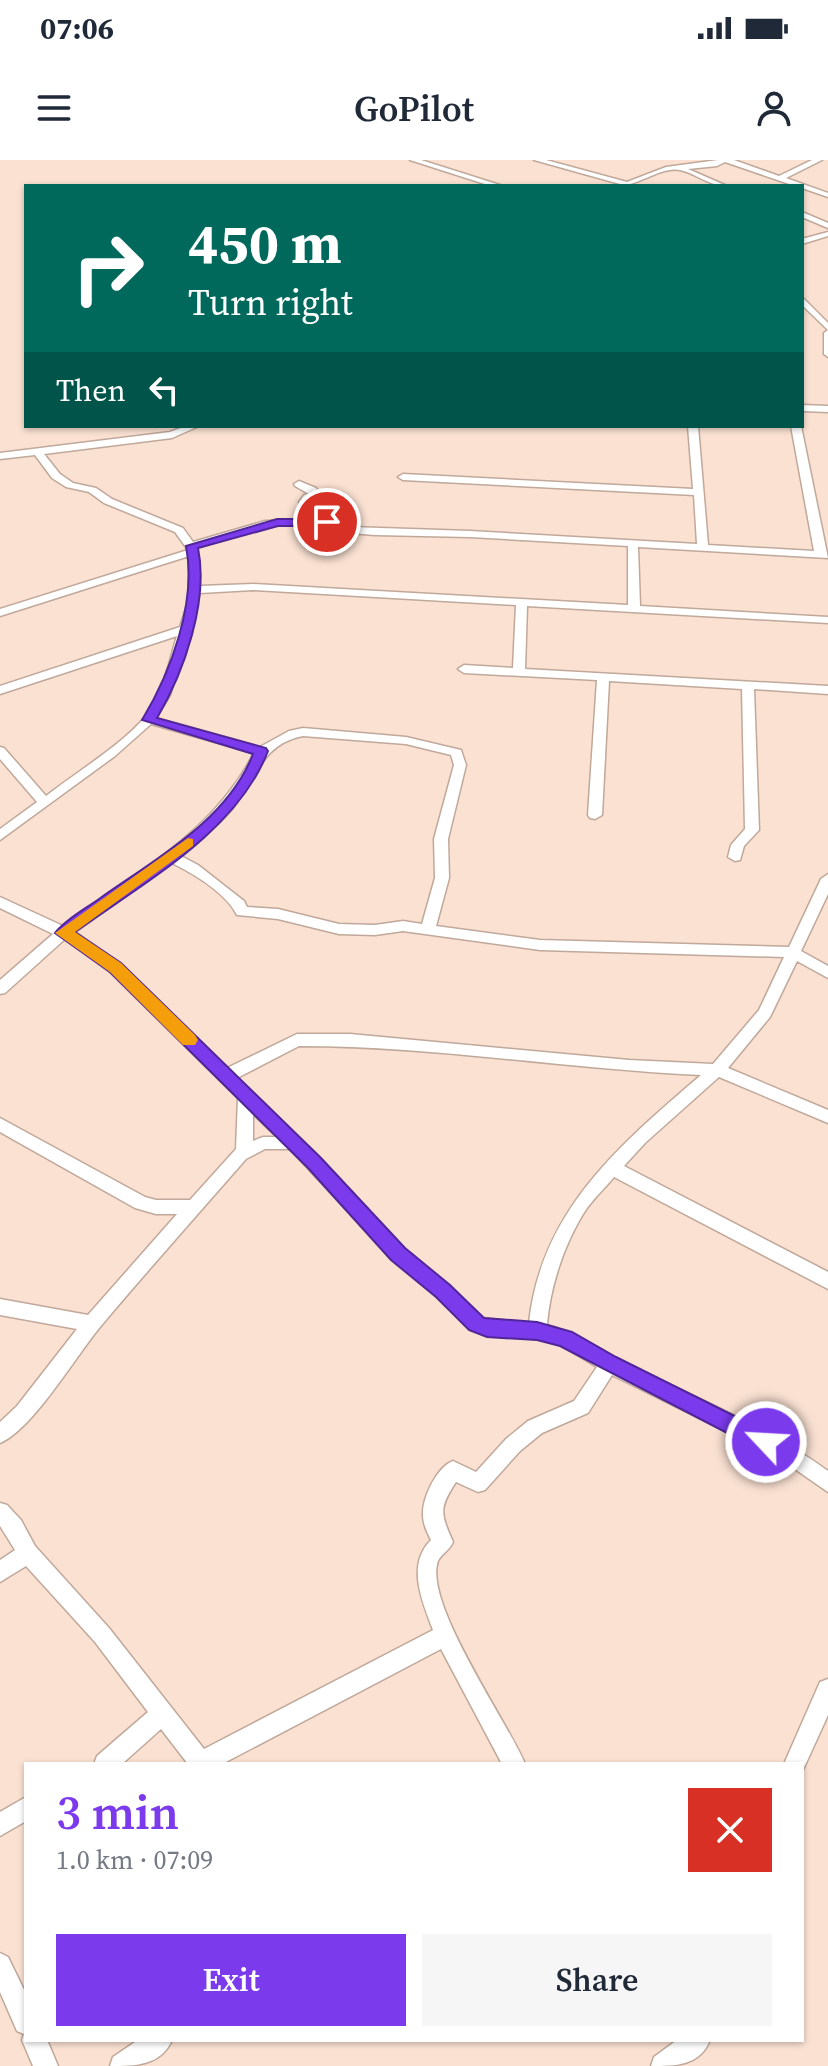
<!DOCTYPE html>
<html lang="en">
<head>
<meta charset="utf-8">
<style>
	:root { --surface:#fff; --page:#f6f6f7; --text:#1f2937; --muted:#747a83; --accent:#7c3aed }
	body { margin:0; font-family:"Source Serif 4",serif; background:var(--page); color:var(--text); height:100vh; display:flex; flex-direction:column; font-size:30px; white-space:nowrap }
	* { box-sizing:border-box; margin:0 }
	p { font-size:26px; color:var(--muted) }
	.icon { flex:none; width:44px; height:44px; fill:none; stroke:currentColor; stroke-width:2; stroke-linecap:round; stroke-linejoin:round }
	.map { position:relative; flex:1; overflow:hidden }
	.drawer { position:absolute; left:24px; top:1602px; width:780px; height:280px; display:flex; flex-direction:column; background:var(--surface); border-radius:0px; box-shadow:0 2px 6px #0004 }
	.drawer>* { flex:none }
	.banner { position:absolute; left:24px; top:24px; width:780px; height:244px; border-radius:0px; box-shadow:0 2px 6px #0004; background:#00695c; color:#fff; overflow:hidden }
	.pin { position:absolute; display:grid; place-items:center; width:68px; height:68px; color:#fff; margin:-34px; border:4px solid #fff; border-radius:50%; box-shadow:0 2px 8px #0007 }
	.me { position:absolute; width:88px; margin:-44px; rotate:295deg; stroke-linejoin:round; filter:drop-shadow(0 0 6px #0008) }
	.turn { display:flex; align-items:center; gap:28px; height:168px; padding:0 32px; font-size:36px }
	.turn .icon { width:104px; height:104px; stroke-width:2.5 }
	.turn b { display:block; font-size:56px; line-height:68px }
	.then { display:flex; align-items:center; height:76px; padding:0 32px; background:#0003; gap:16px; font-size:30px }
	.round { display:grid; place-items:center; flex:none; width:84px; height:84px; border-radius:0px; background:var(--page) }
	.overview { display:flex; align-items:center; justify-content:space-between; height:136px; padding:0 32px }
	h1 { font-size:48px; font-weight:600; line-height:60px; color:var(--accent) }
	.action { display:flex; gap:16px; margin-top:auto; padding:16px 32px }
	.action a { flex:1; height:92px; border-radius:0px; background:var(--accent); color:#fff; font-size:32px; font-weight:600; line-height:92px; text-align:center }
	.action a+a { background:var(--page); color:var(--text) }
	.status { display:flex; justify-content:space-between; align-items:center; height:56px; padding:0 40px; background:var(--surface); direction:ltr }
	.status svg { height:22px; fill:currentColor }
	header { display:flex; justify-content:space-between; align-items:center; height:104px; padding:0 32px; background:var(--surface); font-size:36px; font-weight:600 }
	.map>svg:first-child { display:block }
	.lines { fill:none; stroke-linecap:round; stroke-linejoin:round }
	.street-casing { stroke:#c0a89a; stroke-width:3 }
	.street { fill:#fff; fill-rule:evenodd }
	.route { fill:#7c3aed; stroke:#51269a; stroke-width:2 }
	.slow { fill:#f59e0b }
</style>
</head>
<body>
<div class="status"><b>07:06</b><svg viewBox="0 0 49 12"><path d="M0 12V9h3v3zM5 12V6h3v6zM10 12V3h3v9zM15 12V0h3v12zM26 1h20v11H26zM47 4h2v5h-2z"/></svg></div>
<header><svg class="icon" aria-label="menu" viewBox="0 0 24 24"><path d="M4 6h16M4 12h16M4 18h16"/></svg>GoPilot<svg class="icon" aria-label="person" viewBox="0 0 24 24"><circle cx="12" cy="8" r="4"/><path d="M4 21q1-7 8-7t8 7"/></svg></header>
<div class="map">
<svg width="828" height="1906" viewBox="0 0 828 1906">
	<rect width="100%" height="100%" fill="#fae1d2"/>
	<g class="lines">
		<defs>
			<path id="street" d="M410 0H421L503 26H491Z
				M534 0H546L627 22 666 7 718 0H734L779 16 812 0H822L786 18 828 33V37L802 28V26H795L725 2 717 6 688 9 727 26C709 26 695 13 680 10 662 6 638 26 618 26L620 24Z
				M802 52 828 63V68L802 57Z
				M828 72V76L802 84V79Z
				M802 137 828 163V197L824 194V173L828 170 802 145Z
				M802 245 828 246V252L802 251Z
				M186 266H199L172 278 44 294 60 314 73 323 96 328 112 339 183 368 193 382 265 361 320 359 316 353 301 348 299 342 304 335 309 334 295 326 294 324 299 321 316 328 322 338 311 340 310 346 324 349 331 360 351 367 470 371 697 384 694 335 403 320 398 317 403 314 693 329 688 266H698L708 385 814 391 791 266H801L828 398 638 387 640 446 828 457V463L527 446 525 509 828 526V534L754 529 759 670 744 686 740 700 735 701 728 697 731 685 745 669 742 529 609 521 602 655 595 659 590 658 588 655 597 520 464 513 458 509 464 505 513 508 516 445 253 430 200 433 170 535 156 558 260 587 289 571 303 568 406 577 461 590 466 605 448 679 449 718 436 766 540 780 789 787 821 719 828 714V734L801 791 828 806V818L797 801 770 857 728 908 828 950V963L719 917 645 983 624 1006 828 1112V1129L614 1017C605 1028 593 1039 585 1051 564 1084 550 1127 547 1165 577 1173 601 1191 629 1205 696 1238 767 1267 828 1311V1332L776 1296 612 1215 588 1253 542 1273 520 1291 485 1330 478 1332 456 1322C438 1349 441 1354 453 1382 450 1390 441 1394 438 1401 423 1443 508 1562 525 1604H502L441 1489 222 1604H188L161 1569 122 1604H94L97 1596 148 1552 95 1482 26 1406 0 1422V1400L15 1390 0 1366V1343L7 1345 21 1360 35 1386 109 1468 204 1589 433 1470C422 1441 406 1405 431 1380 427 1372 423 1364 423 1355 422 1338 437 1307 453 1301L476 1312 506 1279 528 1261 574 1241 597 1207 561 1185 537 1179 487 1176 470 1170 437 1136 392 1099 290 989H265L246 999C197 1055 148 1110 100 1167 76 1196 32 1270 0 1283V1262L17 1246 77 1169 0 1155V1139L88 1155 177 1054H156L135 1048 0 972V958L145 1037 156 1040H190L236 989 238 938 110 812 70 782 65 779 5 833 0 834V820L53 774 0 748V737L63 766C135 713 212 675 254 593L151 564 115 596 0 680V669L37 642 0 599V587L4 588 46 636C74 614 123 584 145 557 163 535 169 502 177 476L0 534V526L180 467 189 439V396L0 456V449L188 390 175 372 104 343 89 332 66 327 52 318 35 295 0 299V293L170 272ZM290 364 326 365 350 373 375 375 470 377 628 386V445L253 424 200 426 197 388 266 367ZM303 576 406 584 451 595 454 605 434 679 435 718 422 764 403 761 375 765 339 764 278 749 247 747 244 741 198 705 181 696C199 681 217 667 232 649 256 619 261 584 303 576ZM172 703C194 714 226 733 237 755L278 759 339 774 375 775 403 771 540 790 784 797 759 850 713 904 629 900 350 874H297L227 908 120 804 75 772ZM299 886C433 886 567 909 701 915 621 984 541 1050 529 1163L482 1158 449 1126 404 1089 320 998 237 918ZM253 954 277 977H263L253 981Z
				M828 1519V1555L802 1612V1604H784L820 1522Z
				M26 1637V1661L0 1676V1652Z
				M0 1793 8 1797 26 1834V1880H47L58 1906H33L22 1880 24 1874 17 1871 0 1832Z
				M138 1880H172C161 1906 134 1906 110 1906L113 1897Z
				M677 1880H710C700 1906 675 1906 651 1906L654 1897Z"/>
		</defs>
		<use href="#street" class="street-casing"/>
		<use href="#street" class="street"/>
	</g>
	<path class="route" d="M277 359H327L333 362 327 366H278L198 388C209 441 184 512 157 558L266 588 268 591C237 672 143 723 75 772L121 803 321 998 405 1088 450 1125 484 1158 537 1162 572 1172 616 1197 773 1275 777 1282 773 1289 766 1292 758 1289 560 1186 537 1180 487 1177 469 1170 436 1137 391 1100 308 1008 110 812 55 773C66 759 85 749 99 739 155 699 227 661 253 594L142 560C171 512 197 442 186 386Z"/>
	<path class="slow" d="M188 678 193 679V686L75 772 121 803 195 875 198 880 195 885H183L110 812 55 773Z"/>
</svg>
<div class="pin" style="left:327px;top:362px;background:#d93025"><svg class="icon" aria-label="arrive" viewBox="0 0 24 24"><path d="M6 21V4h12l-3 4 3 4H6"/></svg></div>
<svg class="me" style="left:766px;top:1282px" viewBox="-20 -20 40 40"><circle r="17" fill="#7c3aed" stroke="#fff" stroke-width="3"/><path d="M0-11L8 9 0 5-8 9z" fill="#fff"/></svg>
<div class="banner">
<div class="turn"><svg class="icon" aria-label="right" viewBox="0 0 24 24"><path d="M7 20v-9h11M14 6l5 5-5 5"/></svg><div><b>450 m</b>Turn right</div></div>
<div class="then">Then<svg class="icon" aria-label="left" viewBox="0 0 24 24"><path d="M17 20v-9H6M10 6l-5 5 5 5"/></svg></div>
</div>
<section class="drawer">
<div class="overview"><div><h1>3 min</h1><p>1.0 km · 07:09</p></div><a class="round" style="background:#d93025;color:#fff"><svg class="icon" aria-label="close" viewBox="0 0 24 24"><path d="M6 6l12 12M18 6L6 18"/></svg></a></div>
<div class="action"><a>Exit</a><a>Share</a></div>
</section>
</div>
</body>
</html>
